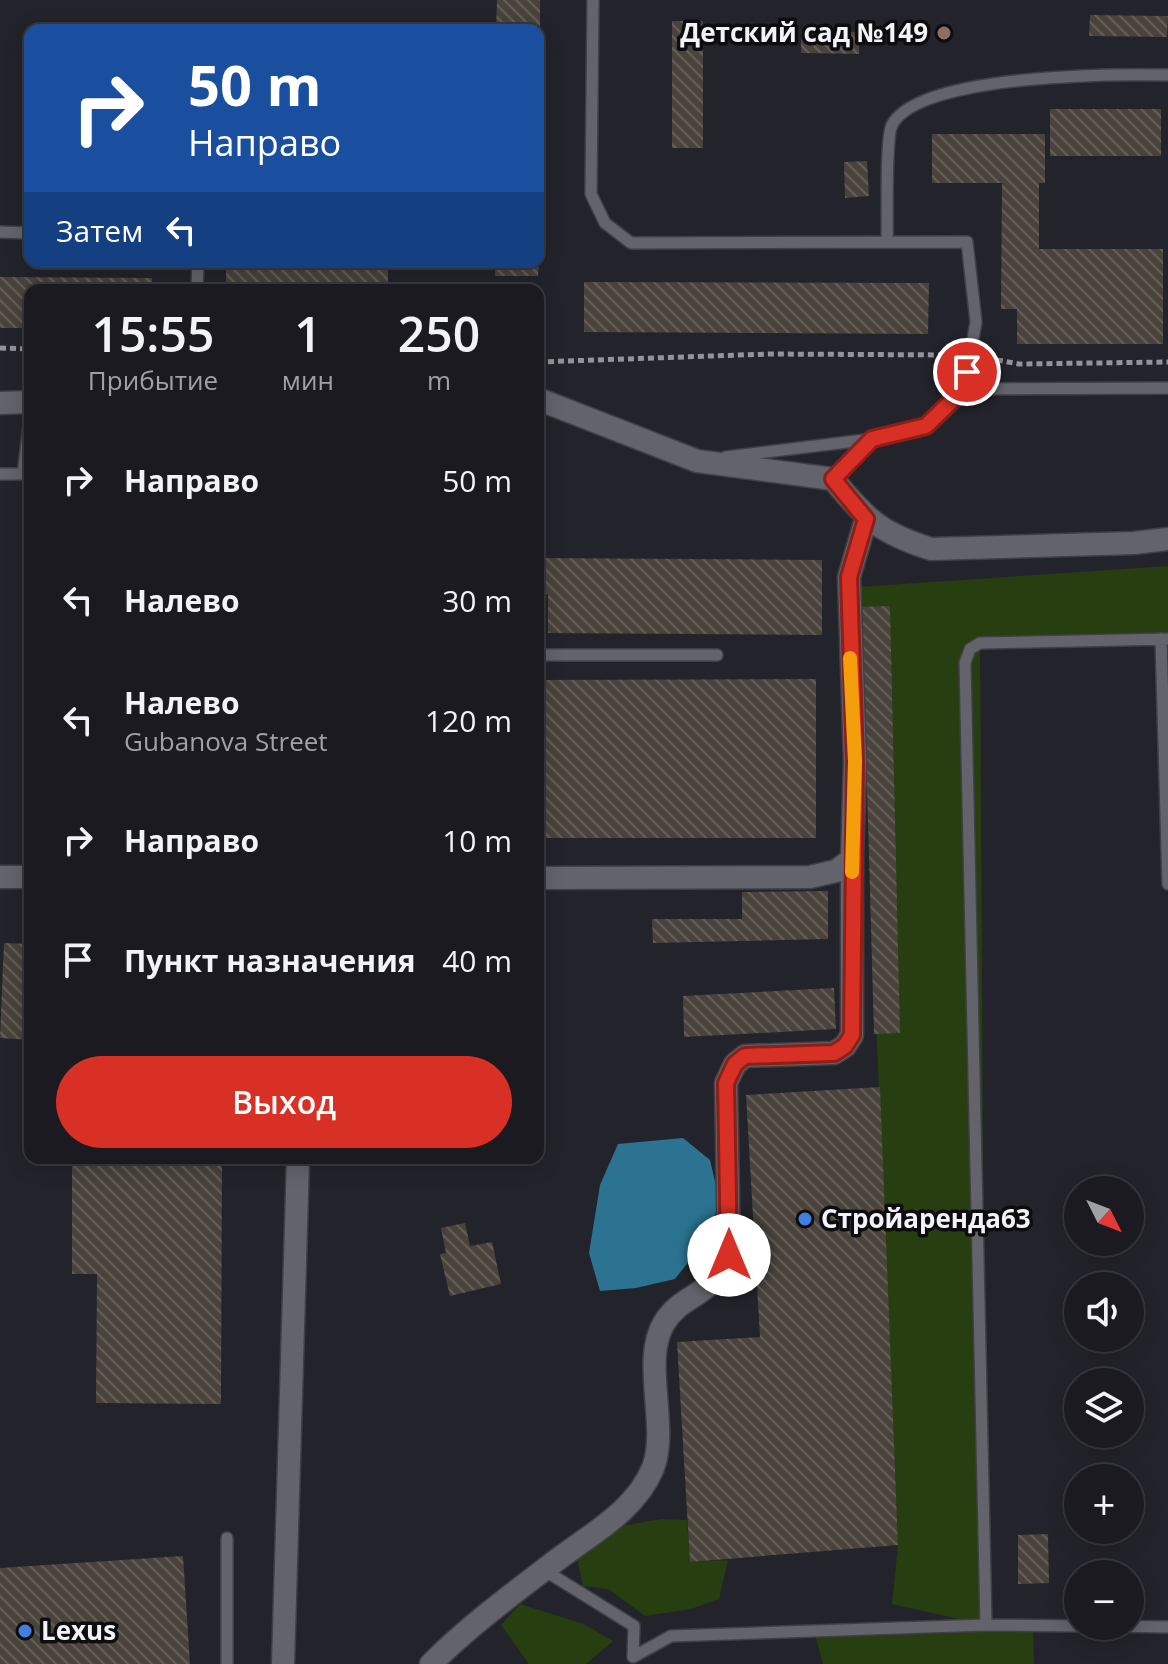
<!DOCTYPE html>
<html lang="ru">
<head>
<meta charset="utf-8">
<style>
	:root { --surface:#1a1a20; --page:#232329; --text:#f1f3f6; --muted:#9fa1a5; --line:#38383e; --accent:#d93025 }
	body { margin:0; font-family:"Open Sans",sans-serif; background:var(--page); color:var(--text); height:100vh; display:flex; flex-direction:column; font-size:30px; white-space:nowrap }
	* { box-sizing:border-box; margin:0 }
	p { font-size:26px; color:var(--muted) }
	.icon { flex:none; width:44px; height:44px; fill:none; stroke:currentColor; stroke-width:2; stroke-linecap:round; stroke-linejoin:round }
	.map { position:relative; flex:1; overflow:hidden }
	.side { position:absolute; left:24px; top:284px; width:520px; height:880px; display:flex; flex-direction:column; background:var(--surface); border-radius:16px; box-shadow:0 4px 20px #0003,0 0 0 2px var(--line) }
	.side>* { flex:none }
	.banner { position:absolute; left:24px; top:24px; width:520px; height:244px; border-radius:16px; box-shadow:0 4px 20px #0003,0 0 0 2px var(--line); background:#1a4fa0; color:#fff; overflow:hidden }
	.needle { width:52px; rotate:132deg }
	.controls { position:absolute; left:1064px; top:1176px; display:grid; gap:16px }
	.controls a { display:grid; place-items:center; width:80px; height:80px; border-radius:50%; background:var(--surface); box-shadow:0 4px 20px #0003,0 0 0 2px var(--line); font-size:40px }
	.pin { position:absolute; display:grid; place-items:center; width:68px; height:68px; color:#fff; margin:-34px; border:4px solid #fff; border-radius:50%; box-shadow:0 2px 8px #0007 }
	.me { position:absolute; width:88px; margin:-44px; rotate:0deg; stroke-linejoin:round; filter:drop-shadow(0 0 6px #0008) }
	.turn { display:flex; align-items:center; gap:28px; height:168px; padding:0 32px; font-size:36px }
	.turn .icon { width:104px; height:104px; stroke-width:2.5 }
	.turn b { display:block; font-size:56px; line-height:68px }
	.then { display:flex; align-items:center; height:76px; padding:0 32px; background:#0003; gap:16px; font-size:30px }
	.eta { display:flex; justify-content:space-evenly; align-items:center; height:136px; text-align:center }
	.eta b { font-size:48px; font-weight:600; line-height:56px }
	.action { display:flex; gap:16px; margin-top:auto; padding:16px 32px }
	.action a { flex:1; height:92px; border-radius:48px; background:var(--accent); color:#fff; font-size:32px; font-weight:600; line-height:92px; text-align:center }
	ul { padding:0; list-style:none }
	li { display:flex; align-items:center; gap:24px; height:120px; padding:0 32px }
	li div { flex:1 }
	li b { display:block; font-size:30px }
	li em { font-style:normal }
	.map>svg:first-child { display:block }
	.grass { fill:#263e10 }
	.water { fill:#2c7392 }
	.building { fill:url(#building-back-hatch) }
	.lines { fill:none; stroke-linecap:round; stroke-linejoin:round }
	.lane-casing { stroke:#3f3f45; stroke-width:14 }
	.street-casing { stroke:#3f3f45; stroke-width:25 }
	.path { stroke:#93939a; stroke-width:5; stroke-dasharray:6 4; stroke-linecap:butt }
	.lane { stroke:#63636c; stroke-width:11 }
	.street { stroke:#63636c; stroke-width:22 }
	.route-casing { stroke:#8d1f18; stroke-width:20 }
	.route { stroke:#d93025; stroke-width:14 }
	.slow { stroke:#f59e0b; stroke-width:14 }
	.education-dot { fill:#8d6e63; stroke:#0d0d10; stroke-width:3 }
	.shop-dot { fill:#3f7fe0; stroke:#0d0d10; stroke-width:3 }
	.labels { text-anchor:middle; stroke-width:7; stroke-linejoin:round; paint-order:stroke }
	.poi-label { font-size:26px; font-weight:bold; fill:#f2f2f8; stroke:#0d0d10; text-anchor:start }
</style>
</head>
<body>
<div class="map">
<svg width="1168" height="1664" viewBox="0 0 1168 1664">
	<defs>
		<pattern id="building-back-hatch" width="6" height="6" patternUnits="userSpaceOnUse" patternTransform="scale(2)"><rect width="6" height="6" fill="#49433c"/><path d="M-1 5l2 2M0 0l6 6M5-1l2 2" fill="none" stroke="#645f59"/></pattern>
	</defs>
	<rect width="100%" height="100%" fill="#23232b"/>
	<path class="grass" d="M1168 566V636L980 644 986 1624 1033 1625 1034 1664H823L814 1631 981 1624 892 1604 898 1545 858 587Z
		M661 1519 687 1520 690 1562 728 1560 719 1599 691 1609 645 1616 608 1589 583 1586 577 1559 593 1531Z
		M520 1604 584 1624 613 1641 586 1664H529L501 1625Z"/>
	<path class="water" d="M683 1138 710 1160 720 1203 702 1245 675 1279 636 1288 600 1291 589 1253 600 1185 618 1144Z"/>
	<path class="building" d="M497 0H540V30H496Z
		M1090 15 1168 16 1167 37 1089 36Z
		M672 21H703V148H672Z
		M801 31 859 32V54L801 53Z
		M1050 109H1161V156H1050Z
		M932 134H1045V183H1039V249H1163V344H1017V309H1001L1002 183H932Z
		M867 161 869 196 845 198 844 162Z
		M226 262H388V290H226Z
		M495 262H539L538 276H495Z
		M0 277 152 278V290H30V328H0Z
		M584 282 929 283 928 334 584 332Z
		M538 558 822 560V635L548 633V594H538Z
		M890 606 900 1033 874 1034 862 607Z
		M816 679V838H538V680Z
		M828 891V939L653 943 652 919H742V892Z
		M4 943 30 944V1040L0 1038Z
		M834 988 836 1029 684 1037 683 996Z
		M880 1087 898 1545 690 1562 677 1342 760 1337 746 1095Z
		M72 1158H222L221 1404 96 1403 97 1274H72Z
		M465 1223 470 1246 492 1242 501 1284 450 1296 440 1254 446 1253 441 1228Z
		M1048 1534 1049 1583 1018 1584V1535Z
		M183 1556 190 1664H0V1568Z"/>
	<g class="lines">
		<defs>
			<path id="lane" d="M593 0 591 194 605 223 631 243 967 242 976 322 964 389 926 426 872 439 726 457
				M0 232 30 233
				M887 241C888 219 885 139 892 125 918 74 1114 74 1168 75
				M197 290 198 262
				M964 389 1168 388
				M0 474H27
				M23 474 30 417
				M833 479 872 440
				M1161 639 1168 884
				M538 655H717
				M227 1538V1664
				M544 1570 634 1626 633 1657 671 1636 986 1625 1078 1626
				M986 1625 965 663 970 649 980 643 1168 639
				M1104 1626 1168 1627"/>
			<path id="street" d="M538 399 697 461 833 479C866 519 880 533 931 549L1134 543 1168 539
				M0 403 30 402
				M0 877H30
				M538 878 810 877 836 871 852 859 855 761 849 577 866 519
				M283 1664 298 1158
				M431 1664C468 1627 511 1595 553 1563 589 1535 635 1512 653 1468 669 1426 641 1361 664 1323 683 1292 713 1298 729 1255L726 1083 735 1064 745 1056 834 1053 845 1046 852 1035V859"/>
		</defs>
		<use href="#lane" class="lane-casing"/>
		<use href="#street" class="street-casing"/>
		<path class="path" d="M0 348 30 349
			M987 358 1019 364 1168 362
			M538 362 769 354 953 355"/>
		<use href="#lane" class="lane"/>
		<use href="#street" class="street"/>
	</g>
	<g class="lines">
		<defs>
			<path id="route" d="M729 1255 726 1083 735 1064 745 1056 834 1053 845 1046 852 1035 855 761 849 577 866 519 833 479 872 439 926 426 964 389 967 372"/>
		</defs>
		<use href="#route" class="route-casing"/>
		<use href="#route" class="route"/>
		<path class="slow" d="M850 658 855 761 852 872"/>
	</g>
	<circle class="education-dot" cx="944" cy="33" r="8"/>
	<g class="shop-dot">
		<circle cx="805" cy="1219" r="8"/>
		<circle cx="25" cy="1631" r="8"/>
	</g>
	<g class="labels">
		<g class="poi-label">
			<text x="928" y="42" text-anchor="end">Детский сад №149</text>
			<text x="821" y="1228">Стройаренда63</text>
			<text x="41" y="1640">Lexus</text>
		</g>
	</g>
</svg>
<div class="controls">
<a><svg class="needle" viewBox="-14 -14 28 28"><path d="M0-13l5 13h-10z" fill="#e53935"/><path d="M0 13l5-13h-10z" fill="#9fa1a5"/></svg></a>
<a><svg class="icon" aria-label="sound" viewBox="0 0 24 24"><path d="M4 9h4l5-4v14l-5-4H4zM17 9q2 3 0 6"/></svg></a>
<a><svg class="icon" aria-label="layers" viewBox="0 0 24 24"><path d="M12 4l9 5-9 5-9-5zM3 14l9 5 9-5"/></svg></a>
<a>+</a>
<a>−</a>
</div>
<div class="pin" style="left:967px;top:372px;background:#d93025"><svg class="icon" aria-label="arrive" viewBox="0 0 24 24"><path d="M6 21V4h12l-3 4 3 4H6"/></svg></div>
<svg class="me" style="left:729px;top:1255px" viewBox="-20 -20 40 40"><circle r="19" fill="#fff"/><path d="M0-13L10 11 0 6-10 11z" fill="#d93025"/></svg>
<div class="banner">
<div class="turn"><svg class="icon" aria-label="right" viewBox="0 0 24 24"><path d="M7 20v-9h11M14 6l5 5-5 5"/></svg><div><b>50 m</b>Направо</div></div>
<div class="then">Затем<svg class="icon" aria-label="left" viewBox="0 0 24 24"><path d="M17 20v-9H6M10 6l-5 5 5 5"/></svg></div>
</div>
<section class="side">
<div class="eta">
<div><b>15:55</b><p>Прибытие</p></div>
<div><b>1</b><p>мин</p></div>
<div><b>250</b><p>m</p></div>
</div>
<ul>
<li><svg class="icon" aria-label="right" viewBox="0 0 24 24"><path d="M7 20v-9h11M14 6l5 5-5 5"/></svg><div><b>Направо</b></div><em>50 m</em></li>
<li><svg class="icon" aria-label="left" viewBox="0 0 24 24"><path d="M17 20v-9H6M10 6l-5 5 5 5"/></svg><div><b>Налево</b></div><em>30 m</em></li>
<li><svg class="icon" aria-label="left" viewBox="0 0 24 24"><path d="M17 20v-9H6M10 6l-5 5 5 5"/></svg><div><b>Налево</b><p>Gubanova Street</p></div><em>120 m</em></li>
<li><svg class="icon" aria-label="right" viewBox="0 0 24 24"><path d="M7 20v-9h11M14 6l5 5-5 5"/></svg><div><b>Направо</b></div><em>10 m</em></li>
<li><svg class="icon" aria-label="arrive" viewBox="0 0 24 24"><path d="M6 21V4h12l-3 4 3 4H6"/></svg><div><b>Пункт назначения</b></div><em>40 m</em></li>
</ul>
<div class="action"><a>Выход</a></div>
</section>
</div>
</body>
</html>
